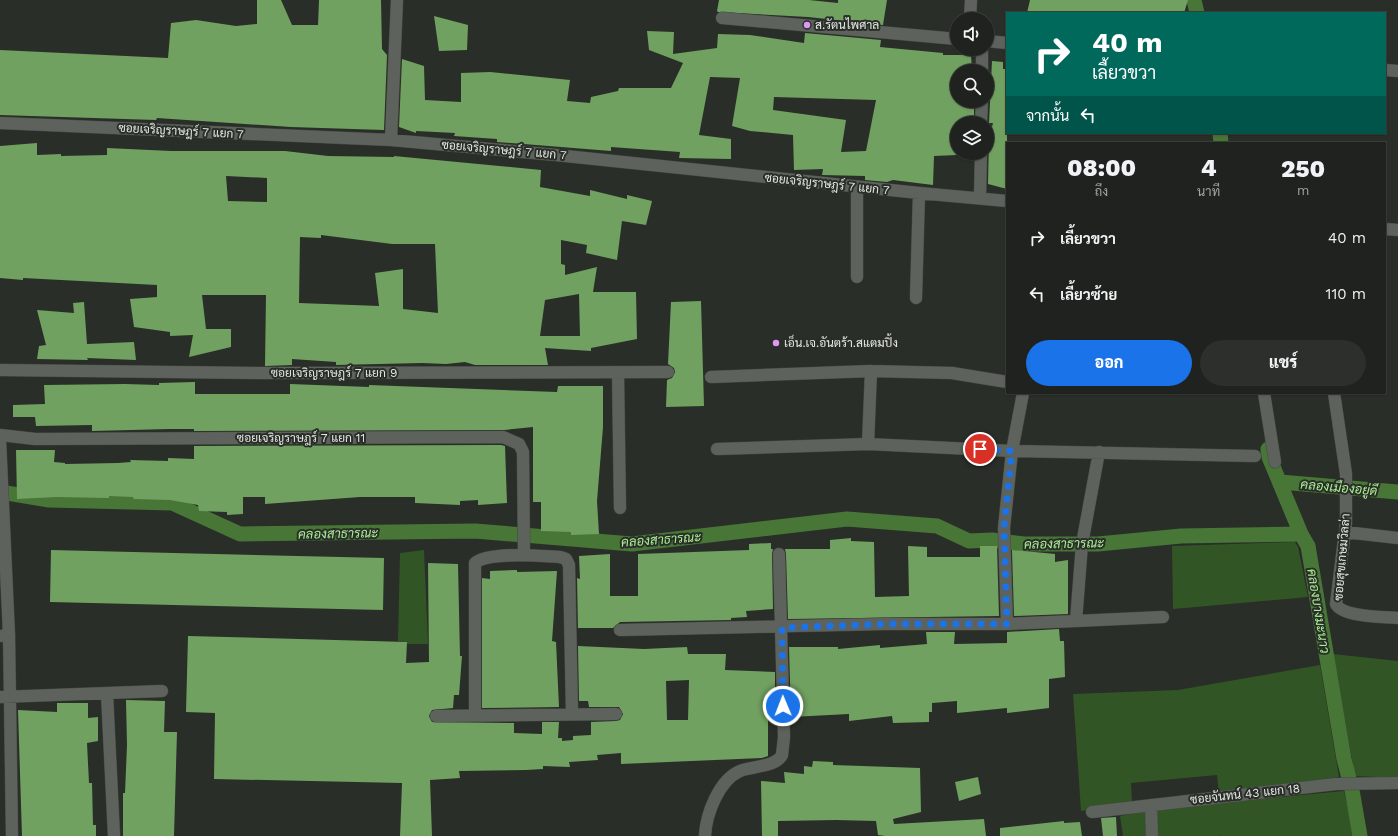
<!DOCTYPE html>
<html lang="th">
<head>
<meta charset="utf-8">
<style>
	:root { --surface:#1f221e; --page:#2c2f2b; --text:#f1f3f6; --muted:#a1a4a4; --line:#3c3f3c; --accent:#1a73e8 }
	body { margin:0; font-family:"Work Sans",Sarabun,sans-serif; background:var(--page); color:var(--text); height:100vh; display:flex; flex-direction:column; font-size:15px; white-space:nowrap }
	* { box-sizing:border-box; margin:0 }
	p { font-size:13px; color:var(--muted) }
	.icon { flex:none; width:22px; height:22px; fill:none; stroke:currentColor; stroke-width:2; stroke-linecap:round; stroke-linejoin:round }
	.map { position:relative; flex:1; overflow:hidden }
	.drawer { position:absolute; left:1006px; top:142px; width:380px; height:252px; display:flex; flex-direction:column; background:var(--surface); border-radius:0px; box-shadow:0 1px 3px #0004,0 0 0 1px var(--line) }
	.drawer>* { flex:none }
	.banner { position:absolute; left:1006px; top:12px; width:380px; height:122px; border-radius:0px; box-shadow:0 1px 3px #0004,0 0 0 1px var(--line); background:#00695c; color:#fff; overflow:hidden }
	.controls { position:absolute; left:950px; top:12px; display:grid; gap:8px }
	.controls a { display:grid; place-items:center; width:44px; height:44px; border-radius:50%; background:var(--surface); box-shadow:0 1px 3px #0004,0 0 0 1px var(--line); font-size:20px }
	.pin { position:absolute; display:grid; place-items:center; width:34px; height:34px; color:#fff; margin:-17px; border:2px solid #fff; border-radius:50%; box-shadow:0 1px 4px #0007 }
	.me { position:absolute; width:44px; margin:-22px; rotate:359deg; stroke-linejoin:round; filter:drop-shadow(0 0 3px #0008) }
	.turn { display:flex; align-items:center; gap:14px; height:84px; padding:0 20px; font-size:18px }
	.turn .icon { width:52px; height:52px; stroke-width:2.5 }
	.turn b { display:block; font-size:28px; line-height:34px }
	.then { display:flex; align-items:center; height:38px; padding:0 20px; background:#0003; gap:8px; font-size:15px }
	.eta { display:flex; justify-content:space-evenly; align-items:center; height:68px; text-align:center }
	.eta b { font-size:24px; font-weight:800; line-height:28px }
	.primary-button { display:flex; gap:8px; margin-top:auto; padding:8px 20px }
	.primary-button a { flex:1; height:46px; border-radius:24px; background:var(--accent); color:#fff; font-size:16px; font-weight:800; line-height:46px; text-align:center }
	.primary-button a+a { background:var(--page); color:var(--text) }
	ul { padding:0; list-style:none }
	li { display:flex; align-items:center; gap:12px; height:56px; padding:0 20px }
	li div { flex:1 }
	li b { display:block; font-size:15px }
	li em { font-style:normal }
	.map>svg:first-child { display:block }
	.green { fill:#325525 }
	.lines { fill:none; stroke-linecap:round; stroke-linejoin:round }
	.canal { stroke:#477637; stroke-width:15 }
	.building { fill:#71a160; fill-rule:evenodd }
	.minor-casing { stroke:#454844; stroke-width:13 }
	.tertiary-casing { stroke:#454844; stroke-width:13 }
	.minor { stroke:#5d635c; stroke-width:12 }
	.tertiary { stroke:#5d635c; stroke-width:12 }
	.route { stroke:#1a73e8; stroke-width:7; stroke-dasharray:0 12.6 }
	.poi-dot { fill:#de98f3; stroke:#292e28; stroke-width:1.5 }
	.labels { text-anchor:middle; stroke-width:4; stroke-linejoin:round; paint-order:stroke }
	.poi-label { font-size:12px; fill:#e5e8e4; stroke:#292e28; text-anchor:start }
	.street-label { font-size:12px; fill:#e5e8e4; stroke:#292e28 }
	.water-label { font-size:13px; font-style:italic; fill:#abee94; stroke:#292e28 }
</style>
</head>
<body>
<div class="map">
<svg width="1398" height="836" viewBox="0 0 1398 836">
	<rect width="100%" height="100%" fill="#292e28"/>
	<path class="green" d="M1295 542 1298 547 1308 597 1173 609 1172 546Z
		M424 550 428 644H407L406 642 398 641 400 553Z
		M1333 654 1398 661V778L1355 776Z
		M1320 665 1339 777 1219 794 1217 775 1131 783 1132 802 1081 811 1073 694 1178 690Z
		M1344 791 1354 836H1221V835L1219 836H1123L1120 816 1157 809Z"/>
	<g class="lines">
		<path class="canal" d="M1194 0 1197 13
			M1220 133 1221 143
			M1268 449 1269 457 1301 534 1308 546 1344 759 1352 790 1360 836
			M1280 482 1398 492
			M0 492 49 500 172 503 240 534 475 531 632 544 847 519 937 526 969 541 992 540 1024 544H1098L1181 536 1301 534"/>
	</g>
	<path class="building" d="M257 0H281L292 25H318L319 0H381L382 49 387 55 384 130 291 127 157 118 156 120 0 115V50L168 58 171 23 196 20 236 26 257 24Z
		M719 0H809L838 3V0H887L883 25 808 17 718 12 717 11Z
		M1030 0H1188L1184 13H1027Z
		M434 16 468 25 467 50 439 51Z
		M647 31 674 32 673 54 717 48 718 34 750 35 804 43 805 33 881 40 880 47 943 53V55H971L972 71H957V101H974V123H957V155L934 156 933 185 893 180 887 182 865 180V176L822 175 823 169 794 170 793 135 750 131 732 126 740 78 710 77 699 135 731 139V159L679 158 680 152 611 147V151L497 142V139L454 136 455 133 416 131V133L399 127 402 59 424 66 425 100 461 102V73L490 72 570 80 567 101 590 103 591 97 618 91 619 88H671L683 63 649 50ZM774 97 876 100 866 151 841 152 846 120 773 110Z
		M992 61 1003 62V69H1007V189L988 184 989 139 993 123H989Z
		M37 143V155L61 154V156L107 155V148L171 151H285L328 156 394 157V156L541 170 540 187 590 196V190L627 199V195L652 201 646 225 622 221 617 260 586 253 587 245 561 240V264L565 265V275L597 267 593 292H636L637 339 591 348V351L545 348 548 365H475L465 362 446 364 422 363 336 365V362L292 359V365L265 366 266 295H202L206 329H231V347L189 357 193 335 170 336V332L134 327 130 299 157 297V285L23 278V280L0 278V146ZM226 176 267 178V202L228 201ZM321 235 392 244H435L438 313 403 309V269L375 273 379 306 299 303 300 237 321 238ZM579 294 580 336H540L545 300Z
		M701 301 704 406 666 407 667 380 672 378 675 372 674 368 668 364 671 302Z
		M84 302 87 344 134 342 136 360 87 358 88 360 37 359 39 346 46 345 37 310 74 313 73 303Z
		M195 382V394H290V384L369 387V385L557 392 558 386H603V427L597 501 599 534 571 535V532L541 531V502H533V427L504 430 194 431V429H169L92 431V425L36 426 35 417H13V405L45 404 44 385 125 384 159 385V383Z
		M501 445 505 446 507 503 478 505V500L460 501V505L415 503V497H360L265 504V497H243V514L227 515V512L199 511 198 505 170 500 134 499 133 497 109 496V498L56 497 17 499 16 450H55L54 462 65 463V464L118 463 131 462 130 460 168 461V458L194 459V446Z
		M851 538V541L874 542 875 597 909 596 908 546 927 547V557H980V546H997L999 616 788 619 786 554 785 549H830V540Z
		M771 543V549H773L772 554 773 609 746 611 747 617 731 618V620L620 622 613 628H578L577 578 580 579 579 556 610 554V596H638V554L749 550V544Z
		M51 550 384 558 383 610 50 602Z
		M1012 550 1055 554V562L1068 560V614L1014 616Z
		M428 563 458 564 460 656H462L459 695H454L453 708 432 710 429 716 432 722 514 723V733L542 734V722H559L558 738H562V741L573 740V736L591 735V722L616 721 620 720 623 714 619 707H589L588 701H579L578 646 644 649 687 647 688 654H726L725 670 775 672V700H768V756L762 758 621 764V753L597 755 598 760 569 762 570 767 543 766V769L526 770 459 771 460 778 430 780 432 836H400L402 783 214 779 215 713 186 712 188 636 407 642 406 663 429 662ZM689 680 688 720H667L666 681Z
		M517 570V572L557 571 552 641 556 642 559 707 482 708V578L490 579V571Z
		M1059 629 1060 641H1064L1065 677 1049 679V708L1007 713V708L957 713V701L932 703V712H929V722L893 723 892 716 849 721V714L791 717 789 647H838V649L880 645V648L927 644 926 632H955L954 644 1007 643V632Z
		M126 700 165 701 164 732H177L174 836H123V793H125L127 745Z
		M57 703H88V718L98 717V741L87 743 89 783H92L93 825H96V836H22L18 710 57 712Z
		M813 761 833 762V765L920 768 921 812 893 819 894 824 984 819 986 836H885L878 835 876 821 836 820 778 821V836H762L761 781 785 783 784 772 804 774V766L812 767Z
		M978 777 981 794 959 801 955 782Z
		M1116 817 1117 836H1103L1101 818Z
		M1064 821V823L1080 822 1082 836H1000V828Z"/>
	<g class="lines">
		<defs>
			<path id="minor" d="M722 18 957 39
				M970 19 971 0
				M987 41 1007 43
				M1385 70 1398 71
				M982 71V49
				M0 123 391 140 556 155 919 193 1007 201
				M981 123 982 101
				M391 140 397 0
				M980 197 981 153
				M1385 229 1398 230
				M857 277V187
				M916 298 919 193
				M0 370 265 373 668 372
				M618 373 620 508
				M711 377 871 371 952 373 1007 382
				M1264 393 1275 462
				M1334 393 1346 474V523L1336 604C1342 617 1384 617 1398 618
				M0 435 35 439 503 437 519 444 523 452 524 555
				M868 444 871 371
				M717 449 868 444 1012 451 1255 456
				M1099 452 1082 544 1076 621 1163 617
				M1345 532 1398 538
				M1007 624 1004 528 1012 451 1023 393
				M620 630 884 624H1007L1076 621
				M9 635 12 836
				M107 694 114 836
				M0 697 162 691
				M475 714V563C489 551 541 556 560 557L566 559 569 565 572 714
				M436 716 616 714
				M1151 805 1152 836
				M1092 812 1336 784 1398 783
				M705 836C706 814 719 780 740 771 752 766 776 767 782 755L784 737 779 554"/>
			<path id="tertiary" d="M0 439 9 635 0 636"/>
		</defs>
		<use href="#minor" class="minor-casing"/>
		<use href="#tertiary" class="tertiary-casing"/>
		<use href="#minor" class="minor"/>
		<use href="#tertiary" class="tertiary"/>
	</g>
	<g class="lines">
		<path class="route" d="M783 706 782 628 884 624H1007L1004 528 1012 451 980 449"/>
	</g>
	<g class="poi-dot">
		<circle cx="807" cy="25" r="4"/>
		<circle cx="776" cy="343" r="4"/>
	</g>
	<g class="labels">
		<g class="poi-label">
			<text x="815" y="29">ส.รัตนไพศาล</text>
			<text x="784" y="347">เอ็น.เจ.อันตร้า.สแตมปิ้ง</text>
		</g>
		<g class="street-label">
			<text transform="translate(181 131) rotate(3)" y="4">ซอยเจริญราษฎร์ 7 แยก 7</text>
			<text transform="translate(504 150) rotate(5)" y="4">ซอยเจริญราษฎร์ 7 แยก 7</text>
			<text transform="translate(827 184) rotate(6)" y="4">ซอยเจริญราษฎร์ 7 แยก 7</text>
			<text x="334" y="377">ซอยเจริญราษฎร์ 7 แยก 9</text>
			<text x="301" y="442">ซอยเจริญราษฎร์ 7 แยก 11</text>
			<text transform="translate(1342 557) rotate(-85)" y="4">ซอยสุขเกษมวิลล่า</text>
			<text transform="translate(1245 794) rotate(-6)" y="4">ซอยจันทน์ 43 แยก 18</text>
		</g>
		<g class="water-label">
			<text transform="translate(1339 487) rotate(5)" y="5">คลองเมืองอยู่ดี</text>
			<text transform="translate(338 533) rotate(-1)" y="5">คลองสาธารณะ</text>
			<text transform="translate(661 539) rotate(-4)" y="5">คลองสาธารณะ</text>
			<text transform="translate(1064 543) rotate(-1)" y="5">คลองสาธารณะ</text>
			<text transform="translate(1319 611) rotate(81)" y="5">คลองบางมะนาว</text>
		</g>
	</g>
</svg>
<div class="controls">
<a><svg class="icon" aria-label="sound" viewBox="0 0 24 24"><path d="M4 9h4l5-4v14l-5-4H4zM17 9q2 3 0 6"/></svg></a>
<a><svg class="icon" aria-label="search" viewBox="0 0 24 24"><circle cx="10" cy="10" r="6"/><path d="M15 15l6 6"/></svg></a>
<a><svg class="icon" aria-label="layers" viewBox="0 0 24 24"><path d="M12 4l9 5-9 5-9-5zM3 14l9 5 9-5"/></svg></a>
</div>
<div class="pin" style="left:980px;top:449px;background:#d93025"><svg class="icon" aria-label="arrive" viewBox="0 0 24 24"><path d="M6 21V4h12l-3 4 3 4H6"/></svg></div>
<svg class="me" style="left:783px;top:706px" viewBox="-20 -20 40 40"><circle r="17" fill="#1a73e8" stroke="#fff" stroke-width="3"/><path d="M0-11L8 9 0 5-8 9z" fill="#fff"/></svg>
<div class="banner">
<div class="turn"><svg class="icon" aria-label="right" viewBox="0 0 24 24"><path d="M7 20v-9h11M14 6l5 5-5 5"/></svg><div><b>40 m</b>เลี้ยวขวา</div></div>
<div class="then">จากนั้น<svg class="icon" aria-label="left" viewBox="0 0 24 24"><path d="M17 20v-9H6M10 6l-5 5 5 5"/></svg></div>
</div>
<section class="drawer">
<div class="eta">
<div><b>08:00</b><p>ถึง</p></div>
<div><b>4</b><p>นาที</p></div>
<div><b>250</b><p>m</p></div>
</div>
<ul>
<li><svg class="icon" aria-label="right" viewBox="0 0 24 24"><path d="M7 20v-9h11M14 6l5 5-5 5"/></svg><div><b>เลี้ยวขวา</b></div><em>40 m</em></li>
<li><svg class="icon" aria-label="left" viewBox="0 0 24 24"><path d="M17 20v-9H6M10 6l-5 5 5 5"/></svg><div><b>เลี้ยวซ้าย</b></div><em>110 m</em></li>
</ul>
<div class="primary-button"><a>ออก</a><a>แชร์</a></div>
</section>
</div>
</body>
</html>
